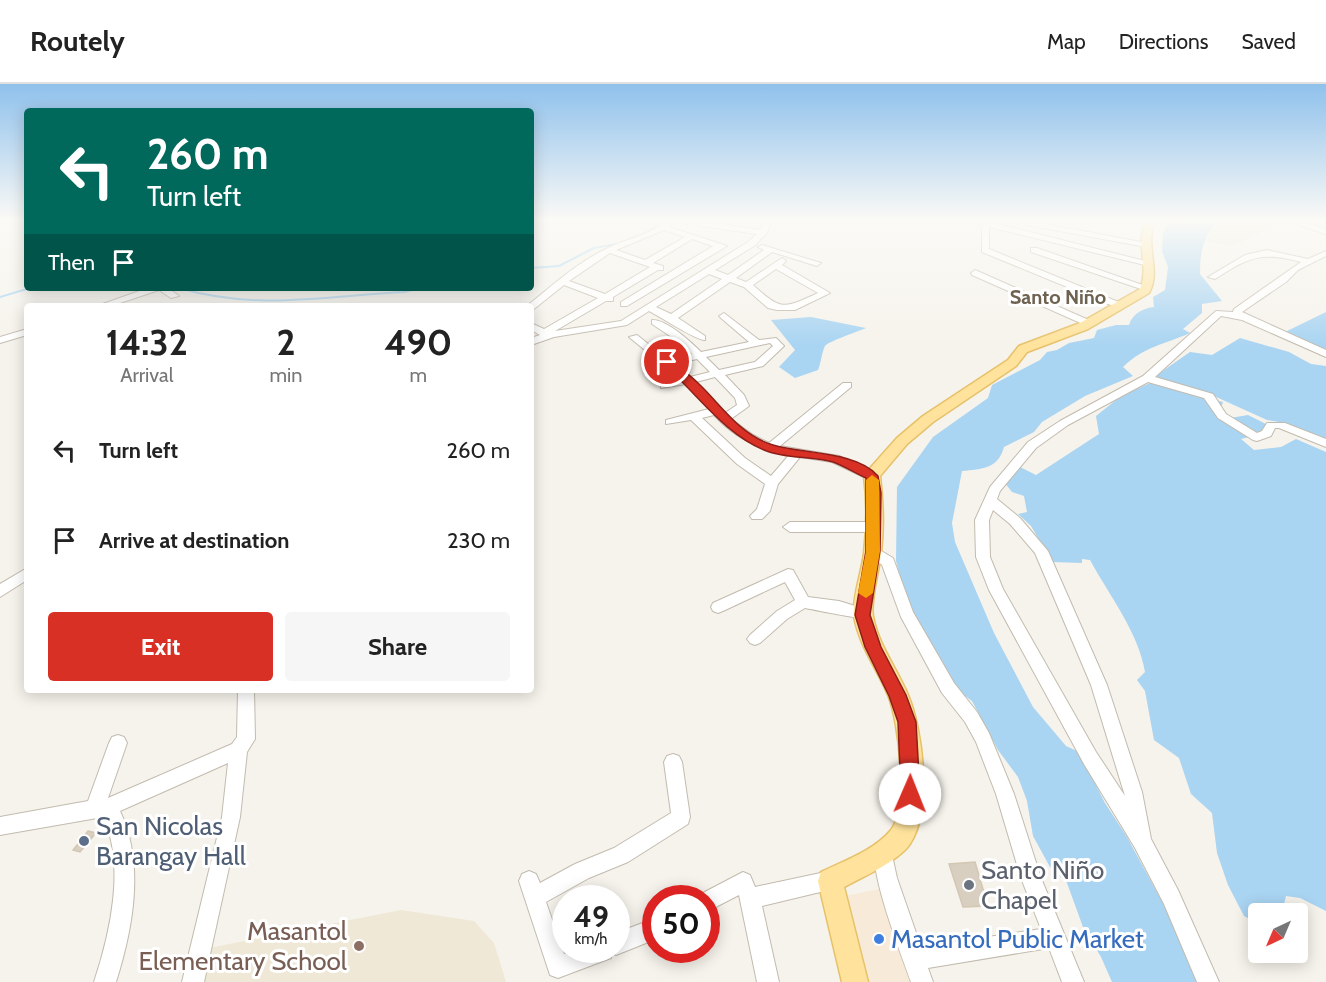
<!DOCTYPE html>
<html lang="en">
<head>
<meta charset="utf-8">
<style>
	:root { --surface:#fff; --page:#f6f6f6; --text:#222; --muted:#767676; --line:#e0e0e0; --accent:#d93025 }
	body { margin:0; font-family:Cabin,sans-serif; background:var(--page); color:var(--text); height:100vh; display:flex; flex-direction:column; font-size:22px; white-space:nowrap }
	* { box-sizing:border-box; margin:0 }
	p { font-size:20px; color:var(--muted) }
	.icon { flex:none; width:33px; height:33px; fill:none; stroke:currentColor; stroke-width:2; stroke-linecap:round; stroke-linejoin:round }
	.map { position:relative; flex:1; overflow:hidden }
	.panel { position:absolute; left:24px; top:219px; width:510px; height:390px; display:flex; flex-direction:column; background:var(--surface); border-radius:6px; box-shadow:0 3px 15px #0003 }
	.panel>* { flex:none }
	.guide { position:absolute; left:24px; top:24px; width:510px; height:183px; border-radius:6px; box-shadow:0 3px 15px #0003; background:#00695c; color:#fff; overflow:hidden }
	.needle { width:39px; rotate:224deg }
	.tools { position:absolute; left:1248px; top:819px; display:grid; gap:12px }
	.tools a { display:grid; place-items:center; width:60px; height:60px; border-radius:6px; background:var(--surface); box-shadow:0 3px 15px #0003; font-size:30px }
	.speed { position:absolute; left:552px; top:801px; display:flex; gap:12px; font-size:30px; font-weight:700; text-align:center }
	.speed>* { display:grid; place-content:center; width:78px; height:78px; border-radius:50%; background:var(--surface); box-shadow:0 3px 15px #0003; line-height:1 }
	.speed small { font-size:15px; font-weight:400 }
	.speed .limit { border:9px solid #d22; background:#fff; color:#111 }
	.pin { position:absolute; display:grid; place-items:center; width:51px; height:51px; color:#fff; margin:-26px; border:3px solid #fff; border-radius:50%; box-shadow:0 2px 6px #0007 }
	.me { position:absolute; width:66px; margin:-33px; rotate:1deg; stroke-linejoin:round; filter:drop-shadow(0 0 4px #0008) }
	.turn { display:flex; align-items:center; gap:21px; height:126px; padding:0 24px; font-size:27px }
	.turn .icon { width:78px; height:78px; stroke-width:2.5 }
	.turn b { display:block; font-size:42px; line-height:51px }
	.then { display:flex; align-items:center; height:57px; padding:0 24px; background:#0003; gap:12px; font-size:22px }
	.eta { display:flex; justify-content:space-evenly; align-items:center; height:102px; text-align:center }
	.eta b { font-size:36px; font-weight:700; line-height:42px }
	.cta { display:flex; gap:12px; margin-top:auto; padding:12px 24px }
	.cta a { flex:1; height:69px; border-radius:6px; background:var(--accent); color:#fff; font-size:24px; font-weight:700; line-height:69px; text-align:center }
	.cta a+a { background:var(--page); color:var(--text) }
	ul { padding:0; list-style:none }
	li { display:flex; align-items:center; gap:18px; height:90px; padding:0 24px }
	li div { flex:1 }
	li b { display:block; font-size:22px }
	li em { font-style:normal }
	header { display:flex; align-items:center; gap:36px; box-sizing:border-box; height:84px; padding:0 30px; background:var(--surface); border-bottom:2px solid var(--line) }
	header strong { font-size:28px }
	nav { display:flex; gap:33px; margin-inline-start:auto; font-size:21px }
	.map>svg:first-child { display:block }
	.commercial { fill:#f7ead8 }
	.education { fill:#efe8d6 }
	.water { fill:#a9d4f2 }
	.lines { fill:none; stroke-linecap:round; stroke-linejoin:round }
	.stream { stroke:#a9d4f2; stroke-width:2 }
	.building { fill:#d8cfc1; stroke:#d3c7b4; stroke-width:1.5 }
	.minor-casing { stroke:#c2bbae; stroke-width:2 }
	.major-casing { stroke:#e6c16a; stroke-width:3 }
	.minor { fill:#fff; fill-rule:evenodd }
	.major { fill:#ffe39c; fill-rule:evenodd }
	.route { fill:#d93025; stroke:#8d1f18; stroke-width:1.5 }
	.slow { fill:#f59e0b }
	.service-dot { fill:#5c6f8a; stroke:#fff; stroke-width:2 }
	.worship-dot { fill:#6b7280; stroke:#fff; stroke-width:2 }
	.shop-dot { fill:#3f7fe0; stroke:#fff; stroke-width:2 }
	.education-dot { fill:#8d6e63; stroke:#fff; stroke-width:2 }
	.labels { text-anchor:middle; stroke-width:6; stroke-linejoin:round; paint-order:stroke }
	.far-quarter-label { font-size:20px; font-weight:bold; fill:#6e6250; stroke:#fff }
	.near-service-label { font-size:26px; fill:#4e5e75; stroke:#fff; text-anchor:start }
	.near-worship-label { font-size:26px; fill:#5b616d; stroke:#fff; text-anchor:start }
	.near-education-label { font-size:26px; fill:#785e54; stroke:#fff; text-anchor:end }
	.near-shop-label { font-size:26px; fill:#366cbe; stroke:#fff; text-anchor:start }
</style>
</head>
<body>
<header>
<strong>Routely</strong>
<nav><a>Map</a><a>Directions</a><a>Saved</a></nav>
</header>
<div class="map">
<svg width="1326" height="898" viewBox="0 0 1326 898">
	<rect width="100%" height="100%" fill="#f6f3ec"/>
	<path class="commercial" d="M889 803 920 898H862L840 813Z"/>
	<path class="education" d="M1223 136H1285L1294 139 1263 148 1231 162 1206 157 1212 145Z
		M401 826 474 837 494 859 506 898H200L209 864Z"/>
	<path class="water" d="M1170 136H1219C1203 152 1200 168 1200 190L1222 217 1202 220V229L1183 245 1190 249C1163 261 1145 262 1123 283L1133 292 1085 312 1042 338 1034 348 1004 363C998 385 982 385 962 387L952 439 955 458 994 549 1033 623 1066 662 1079 668 1105 719 1127 753 1173 838 1198 898H1112L1101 873 1083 843 1067 799 1050 783 1033 752 1027 717 1018 693 998 666 972 617 953 603 908 523 896 477 897 403 933 353 988 314 992 301 1040 276 1047 268 1057 266 1069 259 1094 254 1097 246 1116 241H1129C1132 230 1143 224 1154 223L1153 213 1165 206 1168 183 1162 167 1163 149Z
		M1326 228V268L1285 248Z
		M811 233 866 244C859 247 827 258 825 262 822 267 821 279 818 286L795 294 779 283 795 266 771 236Z
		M1240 254 1289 268 1311 280 1326 282V357L1285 339 1267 336 1214 312 1154 293 1190 268 1212 271Z
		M1150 299 1223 318 1221 324 1230 334 1248 331 1266 340 1265 349 1241 355 1254 366 1281 363 1296 355 1326 368V827L1300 814 1286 812 1282 829 1258 830 1257 839 1244 832 1228 801 1217 769 1212 729 1191 710 1179 674 1154 656 1145 607 1137 596 1145 588C1139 549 1109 511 1090 476L1082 475V479L1052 478 1031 442 1018 430 1027 428 1024 412 1012 408 1004 398 1018 382 1036 391 1099 350 1096 332 1121 312Z"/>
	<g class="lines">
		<path class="stream" d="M643 151 664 136
			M531 184 559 182 594 164 617 160
			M179 204C258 227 325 212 404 208L420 204
			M0 213 30 204"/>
	</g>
	<path class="building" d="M88 747 96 749 80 768 73 766Z
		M975 778 988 822 963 823 949 780Z"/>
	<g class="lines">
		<defs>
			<path id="minor" d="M667 136H694L760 146 763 136H771L767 149 754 162 715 186 728 191 764 166 758 163 762 161 821 179 817 182 772 168 736 194 746 198 782 174 786 177 782 181 830 209 795 226H777L768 224 744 203 730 198 678 234 705 252V256C697 257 661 233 649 227L627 241 554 253 531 261V254L540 251 531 246V239L544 245 598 214 564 201 534 225 531 226V222L528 221C553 201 579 177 608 164 627 154 650 152 667 136ZM674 138 757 150 748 158 621 237 555 247 606 217H613V213L658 186H663V182L653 179 692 155 713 162 621 218V222H627L727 162 669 143ZM664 146 685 153 645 176 616 166ZM610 169 650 183 605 210 569 197ZM776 185 818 209C783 225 782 227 753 201ZM709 190 722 195 671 230 656 223Z
				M967 136H982L1153 179 1149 182 989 143V165L1121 219 1123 221 1118 224 982 168V141Z
				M1284 136H1297L1326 145V150Z
				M1030 137 1146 159 1150 161 1146 163 1027 141V137Z
				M1031 164H1037L1151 204 1144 206 1031 168Z
				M1267 166 1308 175 1326 167V172L1298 186 1286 198 1242 228 1326 266V273L1242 236 1221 232 1155 293 1213 310 1226 330 1257 349 1262 347 1267 339H1285L1326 355V363L1279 344H1275L1271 352 1257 357 1253 356 1218 334 1204 314 1148 298 1068 341 1036 364 1000 407 997 415 1020 434 1048 467 1107 601 1142 708 1151 755 1178 806 1219 898H1197L1164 820 1135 764 1084 680 989 506 976 473 975 436 990 403 1028 358 1060 337 1143 292 1216 227 1233 228 1234 225 1301 178C1262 167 1248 173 1215 195L1208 193 1245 171ZM993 426 1010 440 1035 469 1091 601 1125 712 1096 668 1003 505 990 473 989 436Z
				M975 186 1091 237 1093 239 1085 241 972 191 971 189Z
				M148 204H168L179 212 171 214 159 206 111 222H97Z
				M724 229 759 256 776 254 784 262 763 282 725 291 744 311 749 322 731 335 753 351 769 359 843 299H851V303L780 362 839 372 876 389 878 392 876 395H868L832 378 800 373 778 400 770 427 762 435H752L750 432 757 425 765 400 737 380 691 336 666 340V336L709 325 686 300 661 304V300L680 295 629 253 637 251 667 275 692 270 682 260 652 240V236C666 235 691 258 701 268L749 258 721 234 719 232ZM770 259 773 262 755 278 719 286 706 273ZM697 275 710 288 690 293 674 280ZM715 293 735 314 737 321 725 329 696 298ZM714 331C734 353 760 366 789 371L771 392 745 374 702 334Z
				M27 245V251L0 259V253Z
				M790 438H874L881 443 874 448H790L783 443Z
				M873 462 893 474 913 528 954 599 977 628 989 649 1014 710 1041 794 1084 898H1062L1049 864 928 884 933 898H911C902 872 867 784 876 762L883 759 890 762 897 794 921 863 1041 845 1021 794 996 710 976 658 965 638 942 609 901 533 882 481 866 467Z
				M27 484V496L0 513V500Z
				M788 485 793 486 808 513 839 517 868 526 871 530 868 534C863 536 816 526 805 524L787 535 760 559 755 561 750 559 747 555 750 551 777 527 795 516 785 498 723 527 718 529 713 527 711 523 713 519Z
				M238 606H254L255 655 247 668 240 733 204 898H182L222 733 228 679 120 727C145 780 133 844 116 898H94C110 850 126 780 103 733L0 751V733L88 717 109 659 112 653 118 651 124 653 127 659 108 714 232 660 237 653Z
				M673 670 679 672 682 678 690 733 688 740 628 778 589 794 546 818 564 870 576 866H616V849L656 834V855L616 871 612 869 611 874 558 894 550 891 519 797 522 790 529 787 536 790 540 799 575 780 614 764 671 729 664 678 667 672Z
				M830 787 837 790 840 797 837 804 762 822 779 898H757L739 811 706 828V814H697L699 811 743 788 750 791 755 803Z"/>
			<path id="major" d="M1147 136H1156C1143 160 1162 186 1149 209L1088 245 1027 268 1016 282 933 338 907 360 880 392C883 417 884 444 881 469 879 487 870 516 873 532 878 561 897 584 908 611 923 646 934 734 906 765 889 782 864 792 844 803L868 898H842L818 797 821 788C844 777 875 766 891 746 909 723 899 637 888 611 877 585 859 561 854 532 852 513 862 488 864 469 867 444 867 416 864 391L897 354 923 332 1008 276 1019 262 1080 239 1140 205C1150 182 1134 159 1147 136Z"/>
		</defs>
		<use href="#minor" class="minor-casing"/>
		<use href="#major" class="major-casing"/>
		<use href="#minor" class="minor"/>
		<use href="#major" class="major"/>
	</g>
	<linearGradient id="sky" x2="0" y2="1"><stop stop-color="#8fc1ec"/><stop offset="0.52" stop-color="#fbfaf6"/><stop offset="1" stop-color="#fbfaf6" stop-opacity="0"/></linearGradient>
	<rect width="1326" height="262" fill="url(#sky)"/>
	<path class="route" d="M663 276H671C680 284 690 291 699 300 722 322 740 351 773 361 802 370 857 367 878 392L881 409 880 467 870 531 881 563 906 611 916 638 920 710 917 716 910 719 904 716 901 710 898 638 889 612 865 563 855 531 866 467V394C855 389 844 382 833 378 811 372 785 375 764 366 723 349 697 309 663 280Z"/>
	<path class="slow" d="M872 391 879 396 880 467 873 509 866 514 858 509 866 467V396Z"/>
	<circle class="service-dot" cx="84" cy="757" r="6"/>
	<circle class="worship-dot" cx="969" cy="801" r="6"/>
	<circle class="shop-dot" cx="879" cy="855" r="6"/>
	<circle class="education-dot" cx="359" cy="862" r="6"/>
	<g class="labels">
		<g class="far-quarter-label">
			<text x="1058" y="220">Santo Niño</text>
		</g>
		<g class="near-service-label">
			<text x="96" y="751">San Nicolas<tspan x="96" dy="30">Barangay Hall</tspan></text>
		</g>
		<g class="near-worship-label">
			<text x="981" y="795">Santo Niño<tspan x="981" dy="30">Chapel</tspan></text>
		</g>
		<g class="near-education-label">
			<text x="347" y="856">Masantol<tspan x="347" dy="30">Elementary School</tspan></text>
		</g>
		<g class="near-shop-label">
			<text x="891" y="864">Masantol Public Market</text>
		</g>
	</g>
</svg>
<div class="tools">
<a><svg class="needle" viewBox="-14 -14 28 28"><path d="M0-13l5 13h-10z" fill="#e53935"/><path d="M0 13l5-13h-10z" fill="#767676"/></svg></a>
</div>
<div class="speed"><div>49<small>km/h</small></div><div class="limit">50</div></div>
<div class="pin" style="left:667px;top:278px;background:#d93025"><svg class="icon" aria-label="arrive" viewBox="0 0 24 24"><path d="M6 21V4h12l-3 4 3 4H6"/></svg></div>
<svg class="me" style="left:910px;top:710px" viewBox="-20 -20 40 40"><circle r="19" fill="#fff"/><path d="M0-13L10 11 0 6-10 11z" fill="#d93025"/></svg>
<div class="guide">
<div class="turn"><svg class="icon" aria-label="left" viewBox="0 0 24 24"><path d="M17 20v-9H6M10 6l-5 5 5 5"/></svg><div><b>260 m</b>Turn left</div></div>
<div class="then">Then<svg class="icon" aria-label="arrive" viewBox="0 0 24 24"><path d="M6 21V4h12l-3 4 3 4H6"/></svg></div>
</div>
<section class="panel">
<div class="eta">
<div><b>14:32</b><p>Arrival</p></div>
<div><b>2</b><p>min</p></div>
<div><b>490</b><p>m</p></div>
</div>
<ul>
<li><svg class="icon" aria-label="left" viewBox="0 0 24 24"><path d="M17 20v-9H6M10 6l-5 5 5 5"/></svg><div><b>Turn left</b></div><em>260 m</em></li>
<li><svg class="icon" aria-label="arrive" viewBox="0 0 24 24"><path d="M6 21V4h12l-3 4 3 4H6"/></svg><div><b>Arrive at destination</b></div><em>230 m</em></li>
</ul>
<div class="cta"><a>Exit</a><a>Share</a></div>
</section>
</div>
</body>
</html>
